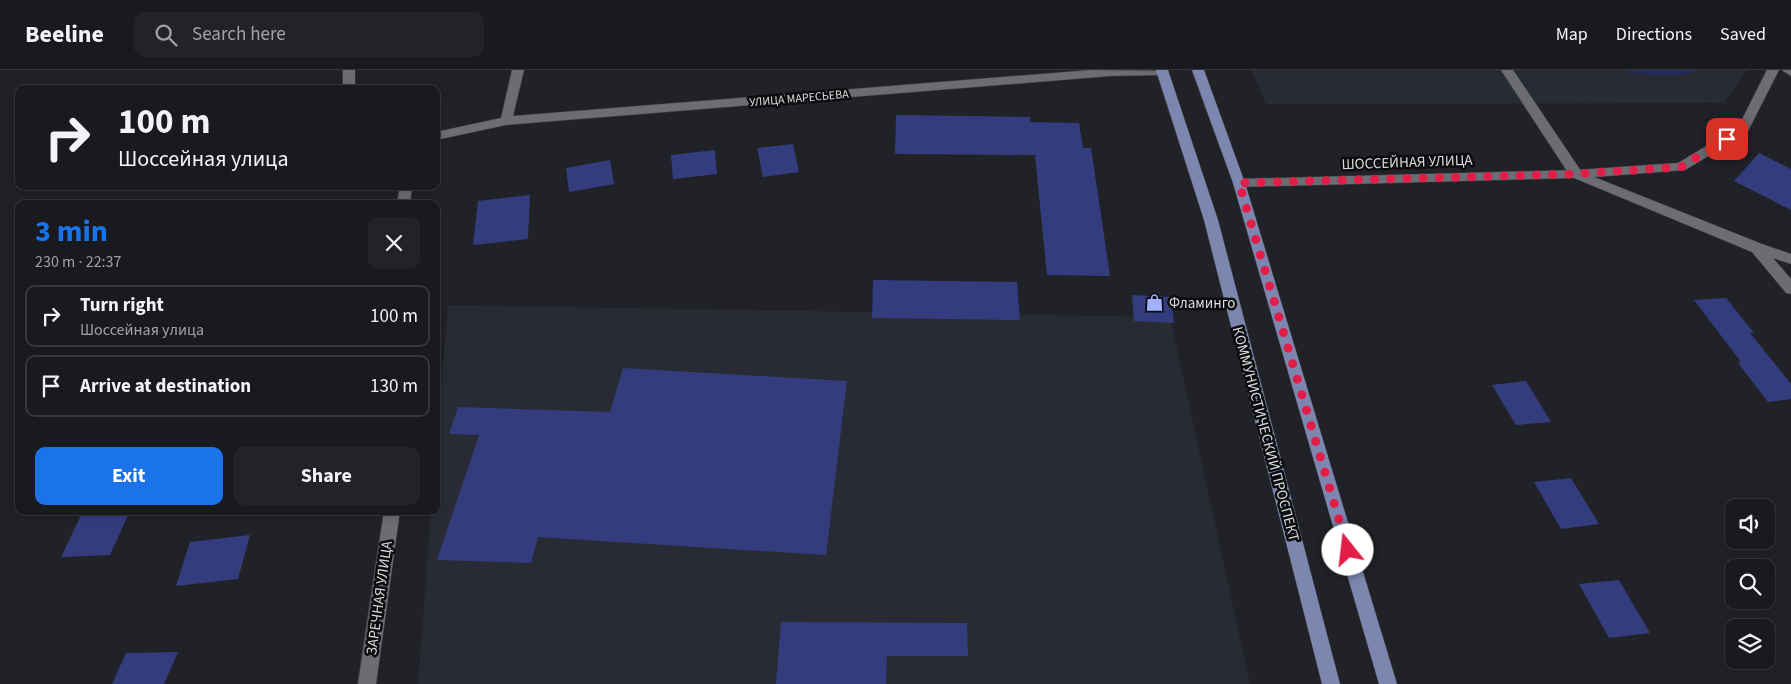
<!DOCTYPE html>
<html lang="en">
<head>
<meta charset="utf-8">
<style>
	:root { --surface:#191a1d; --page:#222326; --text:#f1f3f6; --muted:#9fa1a4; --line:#37383b; --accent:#1a73e8 }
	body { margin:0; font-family:"Source Sans 3",sans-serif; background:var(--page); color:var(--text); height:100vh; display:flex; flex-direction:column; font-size:19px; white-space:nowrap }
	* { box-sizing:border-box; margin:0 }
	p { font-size:16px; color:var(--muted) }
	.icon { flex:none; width:28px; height:28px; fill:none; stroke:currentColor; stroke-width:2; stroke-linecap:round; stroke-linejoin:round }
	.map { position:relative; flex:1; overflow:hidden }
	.details { position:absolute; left:15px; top:130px; width:425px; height:315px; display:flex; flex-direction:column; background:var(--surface); border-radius:10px; box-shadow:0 2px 8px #0003,0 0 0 1px var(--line) }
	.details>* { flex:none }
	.top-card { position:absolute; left:15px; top:15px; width:425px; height:105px; border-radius:10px; box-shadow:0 2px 8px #0003,0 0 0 1px var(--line); background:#191a1d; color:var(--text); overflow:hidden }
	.controls { position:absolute; left:1725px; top:429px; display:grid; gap:10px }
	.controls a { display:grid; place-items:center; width:50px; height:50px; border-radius:10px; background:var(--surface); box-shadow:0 2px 8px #0003,0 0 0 1px var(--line); font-size:25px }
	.pin { position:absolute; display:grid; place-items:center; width:42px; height:42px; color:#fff; margin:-21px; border-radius:10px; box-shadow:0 2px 8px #0006 }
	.me { position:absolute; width:55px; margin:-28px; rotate:344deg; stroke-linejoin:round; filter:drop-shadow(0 0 4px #0008) }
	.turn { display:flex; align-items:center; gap:18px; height:105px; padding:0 20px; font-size:22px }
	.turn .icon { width:65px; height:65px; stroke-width:2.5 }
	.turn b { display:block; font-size:35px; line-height:42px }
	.round { display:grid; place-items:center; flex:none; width:52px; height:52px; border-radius:10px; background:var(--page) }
	.head { display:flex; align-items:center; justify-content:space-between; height:85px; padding:0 20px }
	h1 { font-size:30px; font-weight:700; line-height:38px; color:var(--accent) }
	.cta { display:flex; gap:10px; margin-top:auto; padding:10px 20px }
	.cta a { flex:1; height:58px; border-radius:10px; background:var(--accent); color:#fff; font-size:20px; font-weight:700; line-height:58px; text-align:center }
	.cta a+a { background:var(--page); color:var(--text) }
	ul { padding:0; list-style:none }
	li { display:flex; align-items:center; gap:15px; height:62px; margin:0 10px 8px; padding:0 10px; border:2px solid var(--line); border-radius:10px }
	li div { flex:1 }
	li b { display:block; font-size:19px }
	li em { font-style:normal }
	header { display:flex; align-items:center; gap:30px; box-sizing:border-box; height:70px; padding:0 25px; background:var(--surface); border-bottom:1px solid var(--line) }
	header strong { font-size:24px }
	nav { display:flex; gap:28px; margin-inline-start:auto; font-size:18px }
	.search { width:350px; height:45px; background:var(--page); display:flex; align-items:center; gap:12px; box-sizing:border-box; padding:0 18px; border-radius:10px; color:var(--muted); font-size:19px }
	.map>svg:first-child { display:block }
	.built { fill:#282b34 }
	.green { fill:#232a60 }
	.building { fill:#333d7e }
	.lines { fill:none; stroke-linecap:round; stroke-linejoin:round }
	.lane-casing { stroke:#3d3e41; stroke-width:1 }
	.street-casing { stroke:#3d3e41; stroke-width:1 }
	.primary-casing { stroke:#3d3e41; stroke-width:1 }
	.lane { fill:#6b6d72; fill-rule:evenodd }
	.street { fill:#6b6d72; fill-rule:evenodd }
	.primary { fill:#7c86af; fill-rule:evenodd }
	.route { stroke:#e11d48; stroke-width:9; stroke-dasharray:0 16.2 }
	.labels { text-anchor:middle; stroke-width:5; stroke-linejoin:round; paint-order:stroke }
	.far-street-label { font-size:12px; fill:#dadbde; stroke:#0b0c0e }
	.street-label { font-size:15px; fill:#dadbde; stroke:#0b0c0e }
	.poi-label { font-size:15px; fill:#dadbde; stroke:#0b0c0e; text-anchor:start }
</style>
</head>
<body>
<header>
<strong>Beeline</strong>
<div class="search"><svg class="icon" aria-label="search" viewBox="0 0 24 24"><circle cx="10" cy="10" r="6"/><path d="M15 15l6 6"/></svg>Search here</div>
<nav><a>Map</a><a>Directions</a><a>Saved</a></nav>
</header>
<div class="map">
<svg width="1791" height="614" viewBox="0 0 1791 614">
	<rect width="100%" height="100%" fill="#212227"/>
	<path class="built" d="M1251 0H1747L1724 33 1266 34Z
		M448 235 1170 247 1250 614H418L431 441H436V379Z"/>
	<path class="green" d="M1624 0H1696C1681 9 1641 5 1624 0Z"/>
	<path class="building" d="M896 45 1030 47V52L1079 53 1083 78H1091L1110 206 1047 205 1035 85 895 84Z
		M793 74 799 102 763 107 757 78Z
		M715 80 717 104 673 109 671 85Z
		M1759 83 1791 99V140L1734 111Z
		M610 90 614 114 569 122 566 98Z
		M530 125 528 169 473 175 478 131Z
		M873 210 1017 212 1020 250 872 248Z
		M1132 225 1171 227 1174 253 1134 251Z
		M1726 228 1754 263H1750L1791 314V329L1768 332 1738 293 1741 292 1694 230Z
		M623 298 847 311 826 485 538 467 531 493 437 490 479 365 449 364 458 337 610 342Z
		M1526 311 1551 352 1516 355 1492 315Z
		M1571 408 1599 454 1561 459 1534 412Z
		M83 441H130L110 485 61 487Z
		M250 465 238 509 176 516 190 472Z
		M1619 510 1650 563 1609 568 1579 514Z
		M781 552 967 553 968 586H887L886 614H776Z
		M178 582 164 614H112L126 583Z"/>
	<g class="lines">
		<defs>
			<path id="lane" d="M1501 0H1513L1581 101 1582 104 1581 107H1571Z"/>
			<path id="street" d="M343 0H355V19H343Z
				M512 0H524L513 46 1091 0 1169 1 1163 5 1111 6 506 55 436 70V62L501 48Z
				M1767 0H1779L1747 63 1685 100 1594 107 1762 174 1791 184V194L1773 188 1791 209V224L1786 223 1752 182 1574 108 1239 117 1234 116 1233 113 1234 110 1239 109 1576 100 1678 93 1738 57Z
				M1782 0H1791V6Z
				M400 116H412L410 134H397Z
				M384 441H400L376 614H358Z"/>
			<path id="primary" d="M1156 0H1168L1218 150 1340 614H1322L1204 150Z
				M1192 0H1204L1245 113 1397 614H1379L1233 113Z"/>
		</defs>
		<use href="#lane" class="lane-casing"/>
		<use href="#street" class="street-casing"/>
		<use href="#primary" class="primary-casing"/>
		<use href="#lane" class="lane"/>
		<use href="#street" class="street"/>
		<use href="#primary" class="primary"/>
	</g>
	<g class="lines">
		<path class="route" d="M1348 480 1239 113 1576 104 1681 97 1727 69"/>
	</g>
	<defs>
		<symbol id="shop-bare" viewBox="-9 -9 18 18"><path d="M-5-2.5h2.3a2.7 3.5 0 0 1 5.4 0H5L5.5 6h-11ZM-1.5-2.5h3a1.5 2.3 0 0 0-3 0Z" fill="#a1b2fd" stroke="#0b0c0e" stroke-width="2.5" paint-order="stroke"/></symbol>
	</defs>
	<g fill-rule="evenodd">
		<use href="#shop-bare" x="1142" y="220" width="25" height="25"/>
	</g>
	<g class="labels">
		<g class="far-street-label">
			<text transform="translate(799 28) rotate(-5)" y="4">УЛИЦА МАРЕСЬЕВА</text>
		</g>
		<g class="street-label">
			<text transform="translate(1407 92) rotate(-2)" y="5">ШОССЕЙНАЯ УЛИЦА</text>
			<text transform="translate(1266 364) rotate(75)" y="5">КОММУНИСТИЧЕСКИЙ ПРОСПЕКТ</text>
			<text transform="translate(379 528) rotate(-82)" y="5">ЗАРЕЧНАЯ УЛИЦА</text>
		</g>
		<g class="poi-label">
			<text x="1169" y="238">Фламинго</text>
		</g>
	</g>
</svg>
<div class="controls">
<a><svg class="icon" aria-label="sound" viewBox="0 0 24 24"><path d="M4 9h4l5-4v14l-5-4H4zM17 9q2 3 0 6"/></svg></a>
<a><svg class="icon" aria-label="search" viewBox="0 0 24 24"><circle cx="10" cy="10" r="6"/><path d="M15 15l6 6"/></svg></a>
<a><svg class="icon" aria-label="layers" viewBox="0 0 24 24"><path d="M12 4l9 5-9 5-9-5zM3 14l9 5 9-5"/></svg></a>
</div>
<div class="pin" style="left:1727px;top:69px;background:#d93025"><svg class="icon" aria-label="arrive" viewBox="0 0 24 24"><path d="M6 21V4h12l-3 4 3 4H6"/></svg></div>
<svg class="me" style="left:1348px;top:480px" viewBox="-20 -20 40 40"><circle r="19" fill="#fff"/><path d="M0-13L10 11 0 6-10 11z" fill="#e11d48"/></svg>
<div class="top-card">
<div class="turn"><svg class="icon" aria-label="right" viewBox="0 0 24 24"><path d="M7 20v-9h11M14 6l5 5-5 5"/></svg><div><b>100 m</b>Шоссейная улица</div></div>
</div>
<section class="details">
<div class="head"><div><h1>3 min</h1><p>230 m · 22:37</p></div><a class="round"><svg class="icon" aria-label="close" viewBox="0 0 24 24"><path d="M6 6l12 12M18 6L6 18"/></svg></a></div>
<ul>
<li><svg class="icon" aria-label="right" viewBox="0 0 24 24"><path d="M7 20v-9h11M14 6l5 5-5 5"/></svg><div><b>Turn right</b><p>Шоссейная улица</p></div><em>100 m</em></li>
<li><svg class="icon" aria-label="arrive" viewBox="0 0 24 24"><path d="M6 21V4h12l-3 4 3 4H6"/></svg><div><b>Arrive at destination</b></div><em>130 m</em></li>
</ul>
<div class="cta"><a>Exit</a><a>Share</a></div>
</section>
</div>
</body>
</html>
